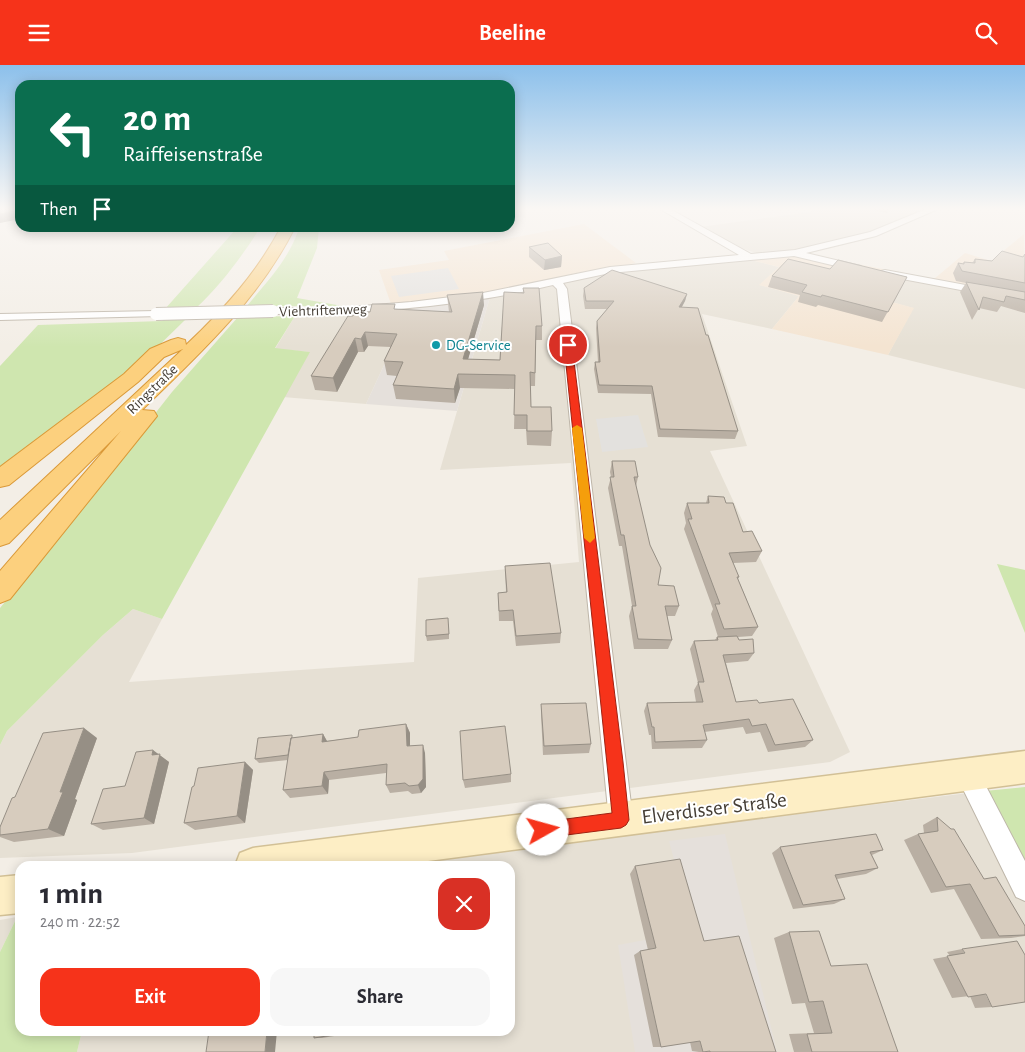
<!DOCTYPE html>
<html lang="en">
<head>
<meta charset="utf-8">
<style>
	:root { --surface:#fff; --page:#f7f7f7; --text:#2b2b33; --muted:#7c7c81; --accent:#f6331a }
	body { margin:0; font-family:"Alegreya Sans",sans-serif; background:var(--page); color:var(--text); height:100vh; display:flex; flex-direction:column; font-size:19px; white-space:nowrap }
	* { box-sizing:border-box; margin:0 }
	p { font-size:16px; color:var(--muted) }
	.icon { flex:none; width:28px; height:28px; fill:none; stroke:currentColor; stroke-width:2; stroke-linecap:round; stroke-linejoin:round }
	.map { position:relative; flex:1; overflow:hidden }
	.details { position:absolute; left:15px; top:796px; width:500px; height:175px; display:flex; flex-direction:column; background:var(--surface); border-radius:15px; box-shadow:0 2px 12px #0003 }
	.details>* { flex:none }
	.banner { position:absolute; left:15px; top:15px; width:500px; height:152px; border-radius:15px; box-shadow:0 2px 12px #0003; background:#0b6e4f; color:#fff; overflow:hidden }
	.pin { position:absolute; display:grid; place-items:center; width:42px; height:42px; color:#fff; margin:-21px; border:2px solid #fff; border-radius:50%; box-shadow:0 1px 5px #0007 }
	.me { position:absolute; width:55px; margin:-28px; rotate:83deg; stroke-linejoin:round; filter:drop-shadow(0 0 4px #0008) }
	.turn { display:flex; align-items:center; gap:18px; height:105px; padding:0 25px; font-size:22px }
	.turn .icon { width:65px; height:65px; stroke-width:2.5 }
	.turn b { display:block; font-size:35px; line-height:42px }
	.then { display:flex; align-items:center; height:48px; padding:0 25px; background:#0003; gap:10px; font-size:19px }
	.round { display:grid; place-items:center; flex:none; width:52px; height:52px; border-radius:15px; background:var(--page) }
	.summary { display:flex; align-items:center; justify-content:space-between; height:85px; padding:0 25px }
	h1 { font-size:30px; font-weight:700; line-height:38px }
	.action { display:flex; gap:10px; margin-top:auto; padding:10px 25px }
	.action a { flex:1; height:58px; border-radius:15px; background:var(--accent); color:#fff; font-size:20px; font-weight:700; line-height:58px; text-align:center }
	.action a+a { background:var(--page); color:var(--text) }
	header { display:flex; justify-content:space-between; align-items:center; height:65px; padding:0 25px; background:var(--accent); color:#fff; font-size:22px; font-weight:700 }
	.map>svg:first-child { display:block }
	.residential { fill:#e6e0d4 }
	.commercial { fill:#f4e4d1 }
	.industrial { fill:#e5e0db }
	.green { fill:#cfe6af }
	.parking { fill:#e3e1de }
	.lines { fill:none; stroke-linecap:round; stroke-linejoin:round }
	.minor-casing { stroke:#beb6a9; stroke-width:2 }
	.secondary-casing { stroke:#d2c096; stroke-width:3 }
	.trunk-casing { stroke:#da9938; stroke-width:2 }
	.minor { fill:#fff; fill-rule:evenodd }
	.secondary { fill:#fdeec5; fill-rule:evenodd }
	.trunk { fill:#fcd07e; fill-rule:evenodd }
	.minor-bridge-casing { stroke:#beb6a9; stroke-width:14; stroke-linecap:butt }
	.minor-bridge { stroke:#fff; stroke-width:12 }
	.wall { fill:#b9afa3 }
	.shaded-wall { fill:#968f85 }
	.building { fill:#d7ccbe; stroke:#968f85 }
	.route { fill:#f6331a; stroke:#a02111 }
	.slow { fill:#f59e0b }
	.culture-dot { fill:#0f9aa8; stroke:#fff; stroke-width:2 }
	.labels { text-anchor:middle; stroke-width:4; stroke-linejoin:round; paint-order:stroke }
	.far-street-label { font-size:15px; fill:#453e35; stroke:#fff }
	.far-culture-label { font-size:15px; fill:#0d838f; stroke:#fff; text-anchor:start }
	.near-street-label { font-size:21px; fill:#453e35; stroke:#fff }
</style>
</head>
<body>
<header><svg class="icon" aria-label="menu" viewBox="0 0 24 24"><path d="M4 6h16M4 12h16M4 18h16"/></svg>Beeline<svg class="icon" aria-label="search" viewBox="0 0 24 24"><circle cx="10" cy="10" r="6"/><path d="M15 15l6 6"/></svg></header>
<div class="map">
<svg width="1025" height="987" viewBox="0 0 1025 987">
	<rect width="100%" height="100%" fill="#f3eee6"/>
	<path class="residential" d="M814 144H941L873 173 811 188 794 186 759 189 735 181 700 162 810 147Z
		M751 195 779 202 760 220 799 231 772 264 702 249 747 381 710 386 850 687 830 697 132 788 0 793V680L7 666 103 570 133 544 162 554 129 617 414 597 418 513 579 497 571 398 440 405 490 232 617 206Z
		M883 204 1025 231V324L888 290 913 243 866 230Z
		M411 242 366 339 283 332 309 287 275 284 295 251Z
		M985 726 1025 803V987H77L82 966H510V801H373Z
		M17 852 0 887V855Z"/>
	<path class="commercial" d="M584 159 636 198 483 228 391 239 379 205 449 195 444 186Z
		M1024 169 1025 231 934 214 965 188 991 196Z
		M811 188 815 191 883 204 866 230 914 243 888 290 772 264 799 231 759 220 779 202 751 195Z"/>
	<path class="industrial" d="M490 232 457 346 366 339 411 242Z
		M725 769 777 987H635L618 880 693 866 669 776Z"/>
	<path class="green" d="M237 163H260C242 191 221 220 196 243L165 244Z
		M299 163H319L317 183 297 233 348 242 303 241 246 242C266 218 290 193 299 163Z
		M295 251 275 283 310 287 162 554 133 544 103 570 7 666 0 680V543L55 476 172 327 238 252Z
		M165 254H186L141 298 0 405V301L38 260 162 256Z
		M997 499 1025 505V568Z
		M1025 722V803L985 726Z
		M17 852H20V966H82L77 987H0V887Z"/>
	<path class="parking" d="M448 203 459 224 399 232 391 211Z
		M638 350 648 382 602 387 596 354Z"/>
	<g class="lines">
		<defs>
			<path id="minor" d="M660 144H670L751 189 795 185 870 167 926 144H938L876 171 806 188 861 201 862 203 857 206 794 191 610 208 563 218 567 224 633 755 630 764 621 767 612 764 609 755 557 224 553 220C530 225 506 231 482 234 413 245 343 249 273 249L267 246 273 243H338L411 237 483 228 610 202 739 190Z
				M885 205 1025 231V237L881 210V206Z
				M156 246 160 247 162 249 160 251 0 255V249Z
				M968 698 976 702 1025 796V836L1016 832 960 718 956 710 960 702Z"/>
			<path id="secondary" d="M1025 686V718L390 801H235L240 788 253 783Z
				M20 810V848L0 850V812Z"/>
			<path id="trunk" d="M281 162H295C259 235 199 289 142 345L154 346 157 351 10 534 0 538V506L121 366 9 478 0 481V455L183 284 164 292 138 317 9 420 0 422V402L124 309 150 284 171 275 178 273 185 275 186 280C223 245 257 208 281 162Z"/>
		</defs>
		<use href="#minor" class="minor-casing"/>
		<use href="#secondary" class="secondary-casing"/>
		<use href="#trunk" class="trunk-casing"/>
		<use href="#minor" class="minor"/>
		<use href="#secondary" class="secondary"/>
		<use href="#trunk" class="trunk"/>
		<defs>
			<path id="minor-bridge" d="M156 249 273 246"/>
		</defs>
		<use href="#minor-bridge" class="minor-bridge-casing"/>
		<use href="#minor-bridge" class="minor-bridge"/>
	</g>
	<path class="wall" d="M868 144H889L887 148Z
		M529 182 562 191 561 202 544 205 529 192Z
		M1025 189V248L1001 241 997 247 979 243 972 255 960 227 966 218 956 216 953 208 958 198 963 199 964 197 972 198 975 194 992 196 1023 192Z
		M830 204 907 212 882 257 818 240 816 242 798 237 800 230 768 222 772 211Z
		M584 223 687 229 685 236 682 242 706 270 738 366 735 374 658 372 651 329 598 328 594 304 595 297H598L596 263 597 256 607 244H585L583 231Z
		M504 227 542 261V275H536L535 321H530L531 342 552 366 551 381 527 380 526 364H514L515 324 460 323 455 338 396 334 393 320 397 311 387 310 384 296 391 282 368 281 364 287H358L337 327 315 325 311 311 353 251 395 244 449 247 447 230 484 240 468 294 500 295Z
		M612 396 638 412 636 421 658 520 679 541 675 551H667L672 575 668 584H634L629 551 632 541 622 481H619L608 423 611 412 610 407Z
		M708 431 726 438 743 467 762 486 756 497 733 498 739 512 738 514 758 562 752 571 738 572 739 575 754 588 748 596 726 598 736 637 759 638 813 675 805 682 768 687 760 667 746 669 743 662 704 667 707 675 702 683 652 684 651 670H649L644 646 647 638 696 637 694 625 698 618 690 584 694 576 715 575 717 572H718L711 549 713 544 684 464 686 458 684 448 687 438H706Z
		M505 501 561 568 560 578 516 581 513 556H499L498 528 506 527Z
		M449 559V574L427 576 426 571Z
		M541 640 591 679 589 688 543 690 541 649Z
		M406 659 410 668V681L425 688 426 722 421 728 412 729 408 726 390 728 386 720V708L329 715 328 729 290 733 283 725 288 695 259 698 255 694 294 673 323 669 327 676 358 672Z
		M97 673 75 734 77 735 64 771 14 777 0 772V762L15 732Z
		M158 689 169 697 154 759 103 765 91 759 125 721Z
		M245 697 253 705 245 758 195 765 184 758 194 721Z
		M511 709V717L465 723 463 715Z
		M937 752 984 814 1025 861V871L1011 873 981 874 954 824 931 828 904 775 918 769 924 768 923 760Z
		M780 782 883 785 872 790 878 803 866 809 837 814 845 834 834 839 793 844 772 788Z
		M635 801 704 876 776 987H699L692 986 690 977 661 982H653L634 890 640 886 648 885 630 809Z
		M789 867 831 901 898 987H794L789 969 814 968 805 938 792 939 774 873Z
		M962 884 992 942 975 943 970 931 952 933 933 894 950 891 947 887Z
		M314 966H365L322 973H314Z"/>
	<path class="shaded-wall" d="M20 145V154L0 158V149Z
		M562 191 561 202 544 205 545 195Z
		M483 227 484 240 464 308 463 294Z
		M687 229 685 236 677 250 679 242Z
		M365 267 368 281 364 287 361 274Z
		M355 273 358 287 337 327 333 313Z
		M458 309 460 323 455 338 454 324Z
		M406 659 410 668V690L407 681Z
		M84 663 97 673 75 734 77 735 64 771 48 764 60 727Z
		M323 669 328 678 322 677Z
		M423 680 425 688 426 722 421 728 418 720Z
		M153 685 169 697 154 759 144 753 152 690Z
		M245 697 253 705 245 758 237 751Z
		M324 707 329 715 328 729 322 721Z
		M267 966H277L275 987H265Z"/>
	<path class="building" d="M0 144H20V145L0 149Z
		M548 178 562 191 545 195 529 182Z
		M1002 186 1023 192 1025 189V218L962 206 958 198 964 199V197L975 198V194L992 196Z
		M788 194 830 204 838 195 907 212 888 247 822 230 821 232 802 227 807 220 772 211Z
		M612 205 687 229 679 242 698 243 706 270H708L738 366 660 364 652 321 599 320 595 297H600L597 256 614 236H586L584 223Z
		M966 217 1025 227V235L1006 231 1004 237 983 232 979 245Z
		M523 223H539L542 261H536L535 308 530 307 531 342H551L552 366H527V350H514L515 310 458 309 454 324 393 320 403 297 384 296 397 269 365 267 361 274 355 273 333 313 311 311 348 251H353L354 247H370L372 239H395L394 244 452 247 447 230 483 227 463 294 500 295 504 227 524 228Z
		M612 396H635L638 412H634L650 480 661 503 658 520 674 521 679 541H665L672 575 638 574 632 541H636L624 470H621L610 412H614Z
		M708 431 724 432 726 438H733L743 467 752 466 762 486 729 488 739 512H737L758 562 724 564 715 539H720L688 454H692L687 438H709Z
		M550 498 561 568 516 571 513 545 499 546 498 528 507 527 505 501Z
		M448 553 449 569 426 571V555Z
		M737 571 739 575 753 574 754 588 723 590 736 637 757 635 759 638 793 634 813 675 775 680 766 659 752 661 749 654 703 660 707 675 655 677 654 662H652L647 638 703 637 698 617H704L694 576 718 575 717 572Z
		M586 638 591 679 544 681 541 639Z
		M406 659 407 681 423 680V714L418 720 409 721 405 718 386 720 387 699 324 707 322 721 283 725 291 673 323 669 322 677 358 672 359 665Z
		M505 661 511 709 463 715 460 666Z
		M84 663 60 727H63L48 764 0 770V762L12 733 15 732 43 668Z
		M292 670V673H291L288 690 255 694 258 673Z
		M153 685 152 690 160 689 144 753 91 759 103 724 125 721 136 687Z
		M245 697 237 751 184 758 192 722 194 721 198 703Z
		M937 752 951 764H954L984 814 996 812 1025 861V870L999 871 970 819 946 822 918 769 938 766Z
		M876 769 883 785 870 787 878 803 835 810 845 834 803 840 780 782Z
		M680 794 704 876 739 871 776 987H710V986L703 987 700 976 661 982 640 886 656 883 635 801Z
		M819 866 831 901 867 899 898 987H812L807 969 832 968 823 936 809 937 789 867Z
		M1017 876 1025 890V937L992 942 986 929 968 932 947 891 965 888 962 884Z
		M209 966H267L265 987H206Z
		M314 966H358L314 973Z"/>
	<linearGradient id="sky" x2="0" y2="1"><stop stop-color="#8cc0eb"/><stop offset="0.51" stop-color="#faf7f4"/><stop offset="1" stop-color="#faf7f4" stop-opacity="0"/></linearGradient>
	<rect width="1025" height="282" fill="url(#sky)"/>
	<path class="route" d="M568 277 572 280 623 697 629 755 626 760 621 763 543 773 538 770 535 765 538 759 543 757 612 748 564 280Z"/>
	<path class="slow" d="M577 360 582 363 595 473 590 478 584 473 572 363Z"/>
	<circle class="culture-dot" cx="436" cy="280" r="5"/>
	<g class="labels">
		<g class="far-street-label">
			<text transform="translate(323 245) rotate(-2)" y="5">Viehtriftenweg</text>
			<text transform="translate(152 324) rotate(-44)" y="5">Ringstraße</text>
		</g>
		<g class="far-culture-label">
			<text x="446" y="285">DG-Service</text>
		</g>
		<g class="near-street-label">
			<text transform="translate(714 743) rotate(-7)" y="7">Elverdisser Straße</text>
		</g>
	</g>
</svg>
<div class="pin" style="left:568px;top:280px;background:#d93025"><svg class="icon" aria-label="arrive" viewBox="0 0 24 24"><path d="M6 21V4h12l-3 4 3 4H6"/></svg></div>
<svg class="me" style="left:543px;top:765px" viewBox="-20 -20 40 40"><circle r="19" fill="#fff"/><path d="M0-13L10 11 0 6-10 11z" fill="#f6331a"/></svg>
<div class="banner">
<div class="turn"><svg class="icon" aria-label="left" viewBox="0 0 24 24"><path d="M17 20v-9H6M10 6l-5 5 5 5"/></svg><div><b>20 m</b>Raiffeisenstraße</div></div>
<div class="then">Then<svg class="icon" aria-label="arrive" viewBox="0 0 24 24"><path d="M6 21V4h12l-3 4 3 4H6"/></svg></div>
</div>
<section class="details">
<div class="summary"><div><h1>1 min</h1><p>240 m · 22:52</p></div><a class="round" style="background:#d93025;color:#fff"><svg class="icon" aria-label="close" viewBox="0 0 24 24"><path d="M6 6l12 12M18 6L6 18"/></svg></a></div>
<div class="action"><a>Exit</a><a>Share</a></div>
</section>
</div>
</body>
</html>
